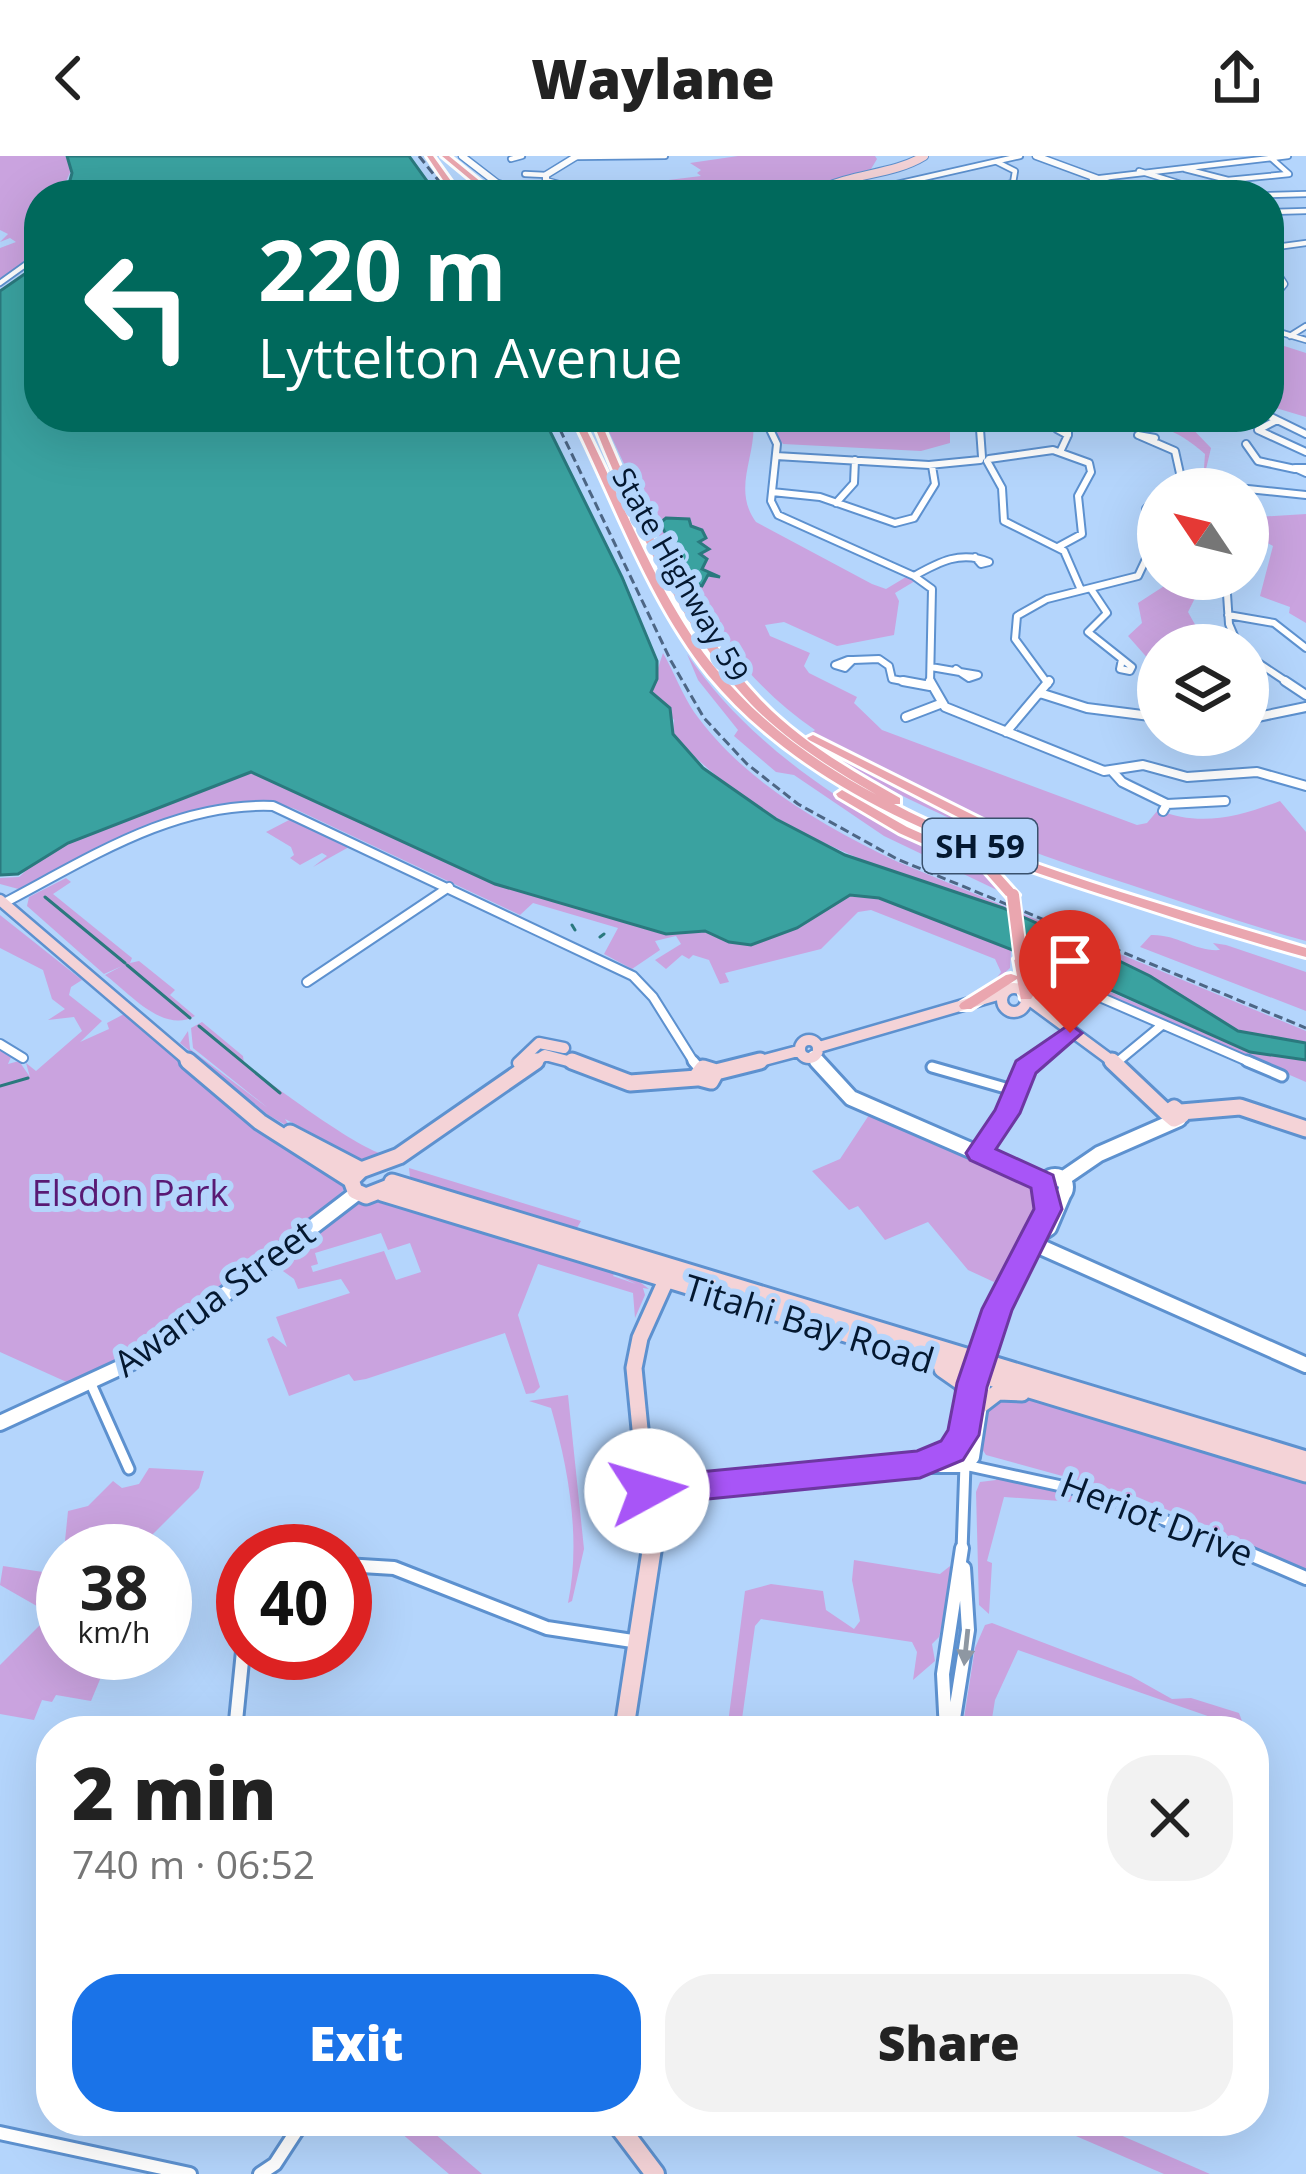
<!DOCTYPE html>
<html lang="en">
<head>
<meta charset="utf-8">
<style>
	:root { --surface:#fff; --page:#f2f2f2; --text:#222; --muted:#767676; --accent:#1a73e8 }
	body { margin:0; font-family:"Open Sans",sans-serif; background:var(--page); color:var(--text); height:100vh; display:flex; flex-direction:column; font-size:45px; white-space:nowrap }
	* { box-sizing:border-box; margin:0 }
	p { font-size:39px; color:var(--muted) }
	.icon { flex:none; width:66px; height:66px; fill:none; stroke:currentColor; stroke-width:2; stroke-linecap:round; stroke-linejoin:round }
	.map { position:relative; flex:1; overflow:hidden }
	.details { position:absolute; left:36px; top:1560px; width:1233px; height:420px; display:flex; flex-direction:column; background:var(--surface); border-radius:48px; box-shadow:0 12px 48px #0002 }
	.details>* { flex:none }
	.banner { position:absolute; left:24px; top:24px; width:1260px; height:252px; border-radius:48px; box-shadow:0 12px 48px #0002; background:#00695c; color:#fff; overflow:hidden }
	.needle { width:78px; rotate:305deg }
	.fabs { position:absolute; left:1137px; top:312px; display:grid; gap:24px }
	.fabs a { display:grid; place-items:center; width:132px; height:132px; border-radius:50%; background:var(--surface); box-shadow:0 12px 48px #0002; font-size:60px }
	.speed { position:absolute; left:36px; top:1368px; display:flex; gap:24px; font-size:60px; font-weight:700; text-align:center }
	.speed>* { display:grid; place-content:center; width:156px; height:156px; border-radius:50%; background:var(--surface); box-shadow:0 12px 48px #0002; line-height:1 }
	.speed small { font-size:30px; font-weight:400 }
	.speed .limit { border:18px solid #d22; background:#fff; color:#111 }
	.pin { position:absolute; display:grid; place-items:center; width:102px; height:102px; color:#fff; margin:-123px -51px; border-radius:50% 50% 50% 0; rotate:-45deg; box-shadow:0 0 12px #0007 }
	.pin .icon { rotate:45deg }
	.me { position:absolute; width:132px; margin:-66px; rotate:84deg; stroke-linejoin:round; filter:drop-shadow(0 0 9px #0008) }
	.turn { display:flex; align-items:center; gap:42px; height:252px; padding:0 36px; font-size:54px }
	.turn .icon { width:156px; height:156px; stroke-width:2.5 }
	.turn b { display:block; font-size:84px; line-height:102px }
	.round { display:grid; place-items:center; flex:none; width:126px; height:126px; border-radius:48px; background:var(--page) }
	.overview { display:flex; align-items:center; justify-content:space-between; height:204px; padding:0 36px }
	h1 { font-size:72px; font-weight:800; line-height:90px }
	.cta { display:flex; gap:24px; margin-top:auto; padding:24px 36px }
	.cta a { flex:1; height:138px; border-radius:48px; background:var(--accent); color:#fff; font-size:48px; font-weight:800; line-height:138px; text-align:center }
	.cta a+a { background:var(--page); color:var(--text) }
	header { display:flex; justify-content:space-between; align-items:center; height:156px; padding:0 36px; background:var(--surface); font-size:54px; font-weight:800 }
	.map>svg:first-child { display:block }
	.green { fill:#caa3df; fill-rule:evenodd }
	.water { fill:#3aa2a0; stroke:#2a797e; stroke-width:3 }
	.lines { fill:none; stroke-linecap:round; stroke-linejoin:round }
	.stream { stroke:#2a797e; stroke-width:3 }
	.minor-far4-casing { stroke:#5d91cf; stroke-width:8 }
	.minor-far3-casing { stroke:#5d91cf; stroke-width:10 }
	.minor-far2-casing { stroke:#5d91cf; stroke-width:12 }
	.minor-far1-casing { stroke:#5d91cf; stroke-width:15 }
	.minor-casing { stroke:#5d91cf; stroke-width:18 }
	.tertiary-far2-casing { stroke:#5d91cf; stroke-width:9 }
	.tertiary-far1-casing { stroke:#5d91cf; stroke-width:15 }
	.tertiary-casing { stroke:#5d91cf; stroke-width:20 }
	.secondary-far3-casing { stroke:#5d91cf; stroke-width:10 }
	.secondary-far2-casing { stroke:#5d91cf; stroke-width:15 }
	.secondary-far1-casing { stroke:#5d91cf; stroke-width:21 }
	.secondary-casing { stroke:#5d91cf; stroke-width:24 }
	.primary-casing { stroke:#fff; stroke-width:6 }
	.minor-far4 { stroke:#fff; stroke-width:4.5 }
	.minor-far3 { stroke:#fff; stroke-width:6 }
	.minor-far2 { stroke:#fff; stroke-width:8 }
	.minor-far1 { stroke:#fff; stroke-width:9 }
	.minor { stroke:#fff; stroke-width:12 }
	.tertiary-far2 { stroke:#fff; stroke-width:6 }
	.tertiary-far1 { stroke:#fff; stroke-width:10 }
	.tertiary { stroke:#fff; stroke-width:14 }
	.secondary-far3 { stroke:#f4d3d7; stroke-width:8 }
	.secondary-far2 { stroke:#f4d3d7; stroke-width:10 }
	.secondary-far1 { stroke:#f4d3d7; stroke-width:15 }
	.secondary { stroke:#f4d3d7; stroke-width:18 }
	.primary { fill:#eaa6af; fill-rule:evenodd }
	.rail { stroke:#4d6685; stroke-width:3; stroke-dasharray:9 4.5; stroke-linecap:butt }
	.primary-bridge-casing { stroke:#fff; stroke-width:16; stroke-linecap:butt }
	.primary-bridge { stroke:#eaa6af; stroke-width:12 }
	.oneway { fill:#8e97a2 }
	.route { fill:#a855f7; stroke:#6d37a1; stroke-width:3 }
	.labels { text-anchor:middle; stroke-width:12; stroke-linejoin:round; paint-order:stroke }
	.far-street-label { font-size:30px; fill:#041830; stroke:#b4d5fc }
	.shield { fill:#b4d5fc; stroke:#39516d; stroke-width:3 }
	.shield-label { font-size:33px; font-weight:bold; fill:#041830 }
	.park-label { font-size:36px; fill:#591a74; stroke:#b4d5fc }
	.street-label { font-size:36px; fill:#041830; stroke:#b4d5fc }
</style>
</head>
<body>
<header><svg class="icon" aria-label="back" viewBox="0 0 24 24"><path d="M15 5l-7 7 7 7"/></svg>Waylane<svg class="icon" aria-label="share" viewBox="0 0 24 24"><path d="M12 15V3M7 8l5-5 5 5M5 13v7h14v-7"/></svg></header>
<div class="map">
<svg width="1306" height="2018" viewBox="0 0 1306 2018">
	<rect width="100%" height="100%" fill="#b4d5fc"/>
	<path class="green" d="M0 0H65L72 12 60 39H39V94L0 126V92L16 86 10 82 0 86 8 78 0 74Z
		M738 0H875L877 3 871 13 827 28 759 27 766 35 762 39H746L737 31 744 28 724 25 641 36 636 33 644 27 701 20 697 17 701 14 690 7Z
		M1278 188 1306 197V261L1269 250V192Z
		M602 261H753C758 299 731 332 756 366L872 428 886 433 906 421 915 425 895 437 899 445 894 479 837 490 784 466 765 469 770 480 810 497 804 510 809 517 857 541 854 547 882 574 1137 669 1147 667 1158 654C1200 671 1238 661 1280 645L1306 676V785C1247 769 1189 748 1131 729 1014 691 906 652 805 582L815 574C708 502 656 374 602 261ZM666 362 688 363 691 370 701 373 706 382 699 387 709 392 700 398 707 403 702 413 711 419 706 425H691L660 367Z
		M785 261H942L950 267V287L921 295 783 288 772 273Z
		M1008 261H1266L1269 264 1253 273 1242 270 1229 275 1202 262 1184 264 1211 292 1203 326 1205 298C1168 265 1141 265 1093 267 1080 256 1057 262 1040 263L1037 272 1021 270Z
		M1248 357 1256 361 1306 358V467L1289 457 1290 451 1260 440 1273 390 1248 376Z
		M1175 423H1196L1195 442 1188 456 1202 481 1226 484 1230 489H1158V514L1128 480 1142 467 1138 447Z
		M663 497C674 516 682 538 694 556 744 626 822 669 898 706L1306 875V887C1286 884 1262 884 1243 877 1193 859 1149 818 1100 795 954 728 784 703 673 578L674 564 650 536Z
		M687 498C735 569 806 624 881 667 916 687 954 699 989 719L999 735 884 680 794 619 776 616 734 580 738 574 698 524Z
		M135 580 839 745C877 722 972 779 1011 794L1010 812 991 830 1001 816 995 803 871 754 858 756 821 793 725 817 729 826 720 828 709 804 693 799 689 803 682 799 666 813 655 804 681 788 676 780 655 785 660 794 632 813 604 798 618 772 533 747 520 759 295 653C210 622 97 695 22 734L0 728V722L19 721 31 710 18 718 0 719V598Z
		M291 663 349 691 313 711 327 700 322 697 300 709 290 702 294 699 291 691 266 676Z
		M66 722 71 726 53 738 132 802 130 807 139 805 175 834 170 839 195 860C162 879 126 833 105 819L122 810 104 818 27 750 29 741Z
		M0 759 82 824 71 831 69 839 102 865 80 886 109 873 107 867 124 858 287 994 339 1023 345 1033 293 1079 149 1187 71 1228 0 1196V893L11 901 8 908 19 905 30 921 26 907 36 915 82 875 74 861 48 864 65 853 52 843 43 814 0 792Z
		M1151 779C1177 778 1196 796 1220 794L1213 787 1226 789 1306 816V855L1140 791Z
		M1029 801 1250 896 1306 904V926L1051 817 1035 834Z
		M202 866 243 900 244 908C275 930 371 1004 394 1000L352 1004 320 989 312 977 285 963 291 972 268 959 180 887 188 875 190 893 268 952 193 892 191 872Z
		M869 959 1027 1027 1040 1038 1042 1050 994 1126 968 1114 928 1066 885 1084 858 1050 849 1054 812 1015 840 1003Z
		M409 1012 581 1065 577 1072 419 1026 410 1021Z
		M374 1045 460 1070 430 1056 615 1116 613 1120 636 1128 619 1120 636 1123 649 1133 643 1132 645 1139 635 1162 633 1137 538 1108 518 1159 540 1231 534 1237 526 1238 505 1177 366 1223 354 1225 349 1218 289 1240 267 1183 273 1180 287 1191 276 1161 350 1137 341 1123 298 1133 294 1123 276 1110 356 1048ZM381 1077 388 1094 410 1087 421 1116 396 1124 384 1095 313 1116 311 1110 318 1108 315 1097Z
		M568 1239 584 1393 572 1445 568 1447C581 1384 569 1314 551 1252L529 1245Z
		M1014 1239 1306 1326V1413L1135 1340 986 1299 980 1290 989 1248Z
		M149 1312 204 1315 199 1332 136 1395H74L78 1383 65 1385 68 1355 88 1350 113 1325 122 1332 139 1328Z
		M997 1320 1115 1348 1116 1358 1095 1351 1093 1356 1073 1346 1004 1341 987 1405 992 1407 989 1458 979 1449 976 1336 980 1326 996 1324Z
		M854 1404 940 1418 950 1410 953 1423 939 1481 932 1488 935 1505 913 1524 917 1496 912 1486 761 1463 755 1470 741 1570 727 1575 745 1435 771 1428 823 1435 826 1454 854 1473 860 1465 852 1424Z
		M3 1410 63 1419V1465L0 1429Z
		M48 1461 63 1469V1497H111L91 1545 56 1539 52 1546 42 1544 34 1564 0 1558V1509Z
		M992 1467 1131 1520 1172 1543 1191 1542 1239 1557 1245 1573 1018 1494 995 1544 990 1575H962L975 1492 985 1469Z
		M387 1965H420L482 2018H449Z
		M1041 1965H1088L1210 2018H1164Z"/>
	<path class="water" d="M67 0H409L437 39H66L72 17Z
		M39 108V261H543L622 421 657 505V523L651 536 670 552 673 578 703 612 776 663 845 699 1003 752 1101 796 1150 820 1238 875 1306 887V904L1250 896 1077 819 879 742 850 739 797 772 751 789 729 786 705 775 666 778 495 728 251 616 68 687 18 718 0 719V135Z
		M666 362 689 363 691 370 702 374 706 382 699 386 709 393 700 398 707 403 702 413 720 421 708 419 702 430 691 426 660 367Z"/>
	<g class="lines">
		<path class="stream" d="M45 741 125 807
			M572 769 575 774
			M600 781 604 778
			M127 809 190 862
			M199 870 280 937
			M0 930 28 922"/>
		<defs>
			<path id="minor-far4" d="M577 1 665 0
				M511 3 522 0
				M1185 13 1228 24 1289 18 1271 2
				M1139 15 1217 39
				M525 18 546 19
				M1092 23 1288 0
				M970 36 1013 27 1015 15 997 6
				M857 37 1020 0
				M1045 39H1081
				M1269 39 1306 38
				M1269 56 1306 55
				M1269 92 1306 87
				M0 127 39 99
				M1269 173 1306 184
				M1290 180 1306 170"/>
			<path id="minor-far3" d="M1269 260 1306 278
				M764 261 777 288 771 345 778 359 914 420 932 433 930 528
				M970 261 980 273 982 301
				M1277 264 1258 274 1306 296
				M1057 273 1068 275V279Z
				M1155 282 1138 279 1175 295 1181 322 1189 331
				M1246 288 1258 305 1295 313
				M1061 294 1068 279
				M776 300 929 309 980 304
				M989 303 1053 294 1089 307 1091 316 1078 340 1082 378 1058 391
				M987 305 1002 332 1004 365 1064 395 1081 434
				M1306 312H1295L1306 317
				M1175 333H1244
				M1248 333 1306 339
				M772 336 820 341 895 367 914 362 935 328 932 310
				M836 347 854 327 855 304
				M914 420C939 406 961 394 989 406L981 408 975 401
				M1226 423 1229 468 1238 489
				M1091 433 1107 457 1088 476 1122 503
				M1228 459 1274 467 1306 492
				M1248 500 1290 528
				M1122 503 1132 511 1130 515 1120 513Z
				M848 504H853L845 512 835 509Z
				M853 504 879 503 889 510 892 523 919 528
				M931 511 960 516
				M956 513 960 516
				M960 516 978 519 969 522Z
				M1048 528 1015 483 1017 460 1047 443 1138 420 1146 403V353L1158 340"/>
			<path id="minor-far2" d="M903 525 930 530
				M930 525 945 551 1104 615 1143 609 1187 621 1257 616 1306 630
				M1285 525 1306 539
				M1043 538 1087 552 1158 561
				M906 561 940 548
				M1248 563 1306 551
				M1006 576 1049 525
				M1113 616 1122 626 1167 648 1163 655
				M1167 648 1225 645
				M4 747C88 703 174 646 273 650L633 820 653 841 695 908
				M307 826 449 731
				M1086 835 1254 908
				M0 888 23 902
				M1116 907 1162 869
				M1031 908 1070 877"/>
			<path id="minor-far1" d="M693 905 700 913
				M1247 905 1282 920
				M932 911 1016 935
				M980 997 1007 957 1025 912 1034 905
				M91 1228 129 1313
				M962 1395 965 1309 1098 1338 1243 1395"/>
			<path id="minor" d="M1236 1392 1306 1422
				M345 1409 394 1412 547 1472 639 1486
				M235 1575 243 1495
				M946 1575 943 1518 962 1392
				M952 1575 968 1474 964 1412
				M0 1977 190 2018
				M260 2018 275 2008 303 1965"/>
			<path id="tertiary-far2" d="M462 0 497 27 533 39
				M577 0 546 19V25L599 39
				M1036 0 1142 39
				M1269 105 1284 128 1269 146"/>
			<path id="tertiary-far1" d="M813 900 820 908"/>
			<path id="tertiary" d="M817 905 851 942 1044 1026
				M1044 1031a11 11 0 1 1 22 0a11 11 0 1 1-22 0Z
				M1061 1024 1099 998 1179 963
				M1040 1078 1049 1072 1063 1039
				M1034 1088 1306 1209
				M0 1267 143 1201 357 1037
				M965 1309 972 1301 993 1164 1039 1079 1046 1036
				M965 1309 963 1262 979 1218
				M647 1335 907 1309H965"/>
			<path id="secondary-far3" d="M823 39 826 31C857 17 895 18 924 0"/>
			<path id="secondary-far2" d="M0 744 192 908
				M1002 844a12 12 0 1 1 24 0a12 12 0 1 1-24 0Z
				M1028 843 1116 908
				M800 893a9 9 0 1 1 18 0a9 9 0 1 1-18 0Z
				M819 891 1001 838
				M518 907 539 887 564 892
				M531 908 545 899 579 908
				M749 908 798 895"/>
			<path id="secondary-far1" d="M188 905 260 966 351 1024
				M572 905 630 927 697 922
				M1112 905 1167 957
				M703 912 716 916 711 925 696 921Z
				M716 916 760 905
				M1174 952 1182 959 1174 963 1167 957Z
				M1181 956 1240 951 1306 973
				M290 977 359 1013
				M392 1026 1306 1303
				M389 1031 366 1040 355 1035 351 1024 361 1014 399 1000 536 905
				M382 1037 1306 1318
				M942 1213 962 1227 969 1243
				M981 1249 998 1236 1022 1237
				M652 1395 634 1212 640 1182 667 1122"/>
			<path id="secondary" d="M624 1575 652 1392
				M615 1965 655 2018"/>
			<path id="primary" d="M427 0H433L461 39H453Z
				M442 0H449L497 39H489Z
				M572 261H580C622 342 659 444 717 514 761 567 817 607 877 639 832 613 787 585 751 548 683 476 627 352 591 261H599C636 351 691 470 758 541 798 584 850 614 900 642V648H894C937 671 984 689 1031 706 1121 738 1214 764 1306 792V801C1241 783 1177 763 1113 742 968 696 809 640 709 520 649 446 614 345 572 261Z
				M813 579 993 669 995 672 993 675H985L809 584 807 582Z
				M842 634 907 671 992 709 1019 739 1013 743 1008 742 984 715 899 677 838 641 836 638Z
				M1021 799 1028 803 1033 840 1031 843H1021L1017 823 971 853H961L959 850 961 847 1006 819 1011 818 1017 820 1014 803Z"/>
		</defs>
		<use href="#minor-far4" class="minor-far4-casing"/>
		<use href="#minor-far3" class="minor-far3-casing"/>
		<use href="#minor-far2" class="minor-far2-casing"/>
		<use href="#minor-far1" class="minor-far1-casing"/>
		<use href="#minor" class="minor-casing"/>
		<use href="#tertiary-far2" class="tertiary-far2-casing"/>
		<use href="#tertiary-far1" class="tertiary-far1-casing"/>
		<use href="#tertiary" class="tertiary-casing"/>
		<use href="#secondary-far3" class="secondary-far3-casing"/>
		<use href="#secondary-far2" class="secondary-far2-casing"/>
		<use href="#secondary-far1" class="secondary-far1-casing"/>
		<use href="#secondary" class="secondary-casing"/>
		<use href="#primary" class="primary-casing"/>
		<use href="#minor-far4" class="minor-far4"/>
		<use href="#minor-far3" class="minor-far3"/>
		<use href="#minor-far2" class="minor-far2"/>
		<use href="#minor-far1" class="minor-far1"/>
		<use href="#minor" class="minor"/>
		<use href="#tertiary-far2" class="tertiary-far2"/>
		<use href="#tertiary-far1" class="tertiary-far1"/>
		<use href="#tertiary" class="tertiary"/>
		<use href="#secondary-far3" class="secondary-far3"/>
		<use href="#secondary-far2" class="secondary-far2"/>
		<use href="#secondary-far1" class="secondary-far1"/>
		<use href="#secondary" class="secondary"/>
		<use href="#primary" class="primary"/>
		<path class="rail" d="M419 0 450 39
			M554 261 671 505 704 562 747 608 798 648 897 703 1306 872"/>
		<defs>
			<path id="primary-bridge" d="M989 672 1008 693 1013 711
				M1013 739 1021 803"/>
		</defs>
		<use href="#primary-bridge" class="primary-bridge-casing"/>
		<use href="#primary-bridge" class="primary-bridge"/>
	</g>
	<defs><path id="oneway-solid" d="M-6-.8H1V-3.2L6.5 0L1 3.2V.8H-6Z" transform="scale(3)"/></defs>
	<use class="oneway" href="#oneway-solid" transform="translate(966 1491) rotate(96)"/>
	<path class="route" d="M1070 868 1082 877 1036 917 1020 957 996 993 1053 1019 1062 1053 1012 1154 987 1231 979 1279 963 1304 920 1322 647 1349 635 1345 631 1335 635 1325 647 1321 917 1295 941 1285 948 1274 957 1227 982 1153 1034 1053 1031 1032 970 1004 966 997 995 954 1016 905Z"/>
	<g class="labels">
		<g class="far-street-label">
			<text transform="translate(680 419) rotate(60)" y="10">State Highway 59</text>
		</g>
		<rect class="shield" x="923" y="663" width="114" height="54" rx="9"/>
		<g class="shield-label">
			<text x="980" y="702">SH 59</text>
		</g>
		<g class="park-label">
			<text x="130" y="1050">Elsdon Park</text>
		</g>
		<g class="street-label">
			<text transform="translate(214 1142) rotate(-36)" y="13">Awarua Street</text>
			<text transform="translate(809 1168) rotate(17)" y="13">Titahi Bay Road</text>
			<text transform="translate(1157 1363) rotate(21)" y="13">Heriot Drive</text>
		</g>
	</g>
</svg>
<div class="fabs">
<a><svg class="needle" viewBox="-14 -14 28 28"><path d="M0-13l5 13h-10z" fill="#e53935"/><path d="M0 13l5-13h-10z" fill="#767676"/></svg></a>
<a><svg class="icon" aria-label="layers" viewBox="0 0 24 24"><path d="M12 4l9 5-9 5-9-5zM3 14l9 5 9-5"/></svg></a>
</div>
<div class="speed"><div>38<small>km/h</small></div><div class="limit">40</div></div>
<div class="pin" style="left:1070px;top:877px;background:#d93025"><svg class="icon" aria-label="arrive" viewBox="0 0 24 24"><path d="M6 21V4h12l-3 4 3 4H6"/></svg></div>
<svg class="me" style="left:647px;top:1335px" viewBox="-20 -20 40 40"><circle r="19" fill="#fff"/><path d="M0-13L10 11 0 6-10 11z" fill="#a855f7"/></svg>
<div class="banner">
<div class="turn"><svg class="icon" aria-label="left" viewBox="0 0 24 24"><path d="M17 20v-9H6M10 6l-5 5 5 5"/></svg><div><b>220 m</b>Lyttelton Avenue</div></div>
</div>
<section class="details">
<div class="overview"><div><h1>2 min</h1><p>740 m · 06:52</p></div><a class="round"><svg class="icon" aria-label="close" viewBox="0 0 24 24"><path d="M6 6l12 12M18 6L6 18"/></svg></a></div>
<div class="cta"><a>Exit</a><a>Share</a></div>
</section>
</div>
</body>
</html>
